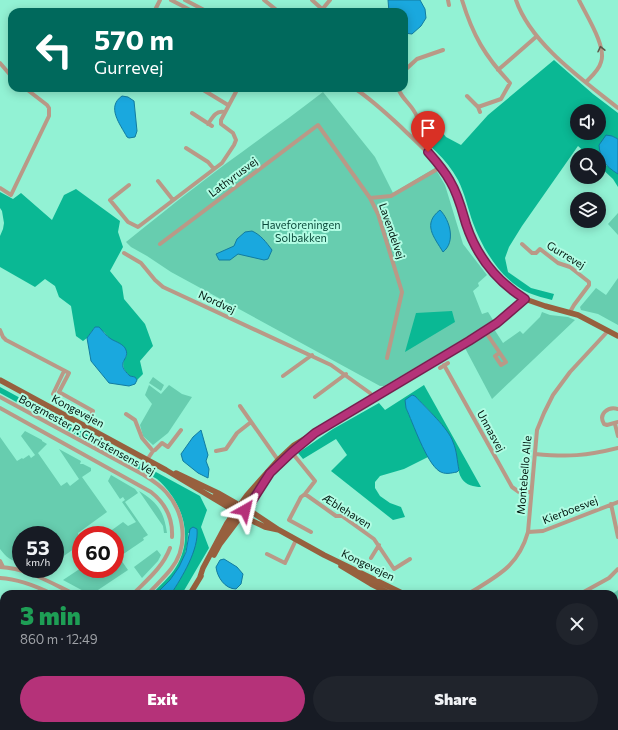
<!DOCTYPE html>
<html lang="en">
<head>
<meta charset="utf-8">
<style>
	:root { --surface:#171b24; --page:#20242c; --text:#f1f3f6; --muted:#9ea1a6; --accent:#b53279 }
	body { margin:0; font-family:Commissioner,sans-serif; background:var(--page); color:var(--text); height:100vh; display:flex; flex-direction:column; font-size:15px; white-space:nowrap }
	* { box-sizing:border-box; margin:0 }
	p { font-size:13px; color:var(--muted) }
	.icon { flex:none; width:22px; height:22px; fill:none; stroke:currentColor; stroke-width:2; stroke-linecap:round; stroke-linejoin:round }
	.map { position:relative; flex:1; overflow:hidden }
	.drawer { position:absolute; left:0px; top:590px; width:618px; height:140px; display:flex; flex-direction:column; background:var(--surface); border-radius:12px 12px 0 0; box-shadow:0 2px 10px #0003 }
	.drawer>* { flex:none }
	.guide { position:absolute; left:8px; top:8px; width:400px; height:84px; border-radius:12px; box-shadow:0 2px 10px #0003; background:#00695c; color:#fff; overflow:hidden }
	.controls { position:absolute; left:570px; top:104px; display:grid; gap:8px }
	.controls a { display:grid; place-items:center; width:36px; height:36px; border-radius:50%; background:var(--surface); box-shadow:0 2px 10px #0003; font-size:20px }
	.speed { position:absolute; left:12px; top:526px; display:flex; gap:8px; font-size:20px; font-weight:700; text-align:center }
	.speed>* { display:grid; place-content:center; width:52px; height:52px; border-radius:50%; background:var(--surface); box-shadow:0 2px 10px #0003; line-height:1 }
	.speed small { font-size:10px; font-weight:400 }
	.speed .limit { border:6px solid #d22; background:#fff; color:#111 }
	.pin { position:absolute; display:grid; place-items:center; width:34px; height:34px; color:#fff; margin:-41px -17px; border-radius:50% 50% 50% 0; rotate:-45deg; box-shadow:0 0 4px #0007 }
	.pin .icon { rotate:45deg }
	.me { position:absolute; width:44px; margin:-22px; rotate:37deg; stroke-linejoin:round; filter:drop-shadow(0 0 3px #0008) }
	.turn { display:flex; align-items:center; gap:14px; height:84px; padding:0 20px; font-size:18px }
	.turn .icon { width:52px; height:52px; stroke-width:2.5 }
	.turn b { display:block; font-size:28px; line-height:34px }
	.round { display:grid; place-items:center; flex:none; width:42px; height:42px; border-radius:21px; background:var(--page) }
	.summary { display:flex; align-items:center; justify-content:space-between; height:68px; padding:0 20px }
	h1 { font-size:24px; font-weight:800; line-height:30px; color:#1e9e55 }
	.cta { display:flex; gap:8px; margin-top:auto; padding:8px 20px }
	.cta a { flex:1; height:46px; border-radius:24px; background:var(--accent); color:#fff; font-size:16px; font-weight:800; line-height:46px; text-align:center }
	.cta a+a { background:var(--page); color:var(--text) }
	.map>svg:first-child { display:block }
	.green { fill:#67cdaf }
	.forest { fill:#0ab894; fill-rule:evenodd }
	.water { fill:#1aa8de; stroke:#127ca0 }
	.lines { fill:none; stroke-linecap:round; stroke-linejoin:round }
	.minor { stroke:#b99987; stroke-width:4 }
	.major { stroke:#97603e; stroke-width:5.5 }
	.oneway { stroke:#5c584a }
	.route-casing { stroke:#76204f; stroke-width:10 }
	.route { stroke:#b53279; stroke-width:7 }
	.labels { text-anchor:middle; stroke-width:4; stroke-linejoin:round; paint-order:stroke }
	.street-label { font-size:11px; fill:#00160e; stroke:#b1fce3 }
	.park-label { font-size:11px; fill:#0a493a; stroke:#b1fce3 }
</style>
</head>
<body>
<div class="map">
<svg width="618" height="730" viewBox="0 0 618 730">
	<rect width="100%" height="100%" fill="#92f2d4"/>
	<path class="green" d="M323 92 375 157 393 193 435 168 445 185 463 244 487 275 478 283 479 286 473 291 482 314 488 312 493 320 467 337 384 386H380L171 272 147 256 131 247 126 242C150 223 174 203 198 185 239 153 282 124 323 92Z
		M618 213V235L608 224Z
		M618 278V325L598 314 581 310 580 307 596 288 606 295Z
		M542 312 550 315 568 317 575 320 492 399 465 348 494 329 503 343 520 331 523 334 540 317Z
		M153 377 164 385 161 391 149 383Z
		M149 385 161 394 169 385 182 394 192 397 168 433 153 445 143 436 140 425 152 404 145 395Z
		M25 431 42 440V441L47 444 38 453 61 486 67 482 70 486 79 479 59 449 81 461 80 464H83L91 468V471L82 477 107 512 78 533 81 544 55 562V535H21V563C11 561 6 557 0 549V437L17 461 22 458 23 459 29 455 31 458 35 455 21 436Z
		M111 475 135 489 138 493 125 502 148 535 143 538 144 540 119 557 128 570 95 592 97 594H89L63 580 81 568V569H115V535H105L123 522 128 526 136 522 122 502 125 500 123 497 120 499 108 481Z
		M139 491C157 502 164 511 167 533H164L163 526Z
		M157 550 161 555 158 561 142 578 134 567Z
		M618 590V680H617L614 685V594H612Z
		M255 726H307C290 730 270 730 255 726Z
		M537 726H572L570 730H535Z"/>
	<path class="forest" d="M554 60 593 94 618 113V139L612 136 606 165 618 174V187L613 179 599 166V155H588L578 146 522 226 509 247 505 258 508 272 531 288 554 294 552 300C545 298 536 296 529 293 502 281 483 250 473 223 468 209 465 194 458 180 447 159 428 144 411 129L432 123 437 126 446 137 461 145 488 115ZM577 111H599V133H577Z
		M76 189 120 221 118 232 123 247 110 271 122 286 124 299 145 324 153 346 140 361 143 374 137 380 135 377 130 376C122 369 121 364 127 355L123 346 109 338 104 332 95 327 87 338 83 341 76 336 71 306 59 297 55 286 45 279 35 287 0 267V236L3 229 4 223 2 211 0 208V192L13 199 21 193 52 220 64 195Z
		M452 311 455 322 405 352 416 313Z
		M424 385 481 487C474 487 466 485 462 479 456 470 458 456 454 446 447 426 429 411 415 396L412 395 406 408 428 457 404 469 380 476 375 482V488L380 496 390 503 401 507 405 517 393 520 331 471 347 455 336 439 303 459 298 453 333 429 379 403 385 410Z
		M0 387 200 496 207 510 201 527 209 548 182 594H171C183 575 193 556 197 533H188C188 550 182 567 170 580 166 585 161 589 156 594H152C160 585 170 577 176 567 195 536 182 501 157 479L0 393Z"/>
	<path class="water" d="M388 0H420L425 9 426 18 421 26 412 34 404 33V12H389Z
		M122 96 128 97 134 101 137 131 135 137 129 138 127 137C120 124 106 107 122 96Z
		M606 135 612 136 618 139V174C605 166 600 159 599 145Z
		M440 210C450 220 456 242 443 252 434 237 422 224 440 210Z
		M252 231C261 235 266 242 272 250L268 259 264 260 238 254 230 260H219L216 254 234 246 237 239 245 232Z
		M95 327H99C103 331 106 336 111 339 116 342 124 344 126 350 130 360 114 362 130 376L135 377 137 380 135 384 129 386 109 383 91 361 87 338Z
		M412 395 415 396C425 407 449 429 453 442 457 451 457 461 459 470L457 472C451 473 445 475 439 471 426 462 413 423 406 408L405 400Z
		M201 430 208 455 206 461 209 469 208 478 198 473 183 461 181 454 193 437Z
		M193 527 197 529C199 550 182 577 171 594H156L170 580 179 567 186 552 190 529Z
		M224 559 237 567 243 574 241 584 236 589C225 589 217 577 216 567L220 560Z"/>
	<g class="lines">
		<path class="minor" d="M171 0 194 12
			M185 0 208 12
			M264 0 279 12
			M312 0 322 9
			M448 0 449 5
			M462 0C473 36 485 56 510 83L501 99 478 107
			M516 0C531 44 583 80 618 108
			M579 0C586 15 607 47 601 62 599 70 592 76 586 82
			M154 12 160 0
			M320 12 330 0
			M0 63 12 77
			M498 70 537 36
			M404 71 417 59 443 50
			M200 88 228 105
			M354 88C371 99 386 113 401 127 418 144 438 160 450 181 460 196 463 216 469 233 479 261 500 283 525 299
			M398 88C402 100 413 105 417 117
			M467 96 478 107 480 112
			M192 113 212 126
			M208 124C212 118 216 110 224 112
			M186 148 208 162 214 169
			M158 181 173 200
			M129 185 110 200 128 222 138 227 222 163 234 145 236 140 233 133 221 124V120L238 88
			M0 188 11 195 49 116V108L47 105 25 88
			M370 198 391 196 441 167
			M160 244 318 125 370 198 378 214 402 292 387 358
			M522 244 532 253H536L540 249 558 263 570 267 589 282V285L574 305 570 312
			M124 253 141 263 155 280 163 287 331 365 370 393 374 399
			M0 330 3 337 6 340 69 373 59 392 93 411 92 413
			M485 331 506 362 501 365 495 356 499 353
			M444 365 512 487 519 492H531
			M440 368 448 363
			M283 376 312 355
			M53 394 64 371
			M0 397 144 475C152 480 160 485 166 492 185 513 189 547 171 569 164 578 155 586 148 594
			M315 397 346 374
			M240 406 278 460
			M0 408 151 492C165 503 173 518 172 537
			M618 409C608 406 598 414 604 424L607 425 618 422
			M126 414 135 420 142 438 153 451
			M615 424 618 436
			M289 449 315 481 305 494 301 497 289 520 311 532
			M216 451 226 449 237 433 251 422
			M535 454C568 457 586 456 618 448
			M147 460 153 451 155 450 162 443 168 447 181 430
			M305 494 336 516H342L374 539 394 569 410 559
			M611 504 618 537
			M528 532 543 531 618 502
			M267 554 285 563 296 540
			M371 558 379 545
			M0 561 3 567
			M0 567C27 568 51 583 74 594
			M0 578C18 579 36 586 52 594
			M133 594C147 580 163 567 170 548
			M468 594C497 576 518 567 528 532L537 430 544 413 553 395 570 372 608 331
			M580 594 609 578 618 569
			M146 726 151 730
			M385 730 387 726
			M444 730 445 726
			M504 730 506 726
			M609 730 611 726"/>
		<path class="major" d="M0 380 166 470 248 519 265 527 279 530
			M176 473 218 493 255 514 279 530 324 555 404 594
			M215 496 241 509
			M227 531 240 511
			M214 555 220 544 251 503 270 473 290 453
			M341 566 371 584 391 594
			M200 577 203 568 227 523 247 495 278 460 294 445 469 341 497 323 525 299 545 306 578 315 618 336
			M190 594 201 576
			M614 714 618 716
			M102 730 106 726"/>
	</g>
	<defs><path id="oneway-chevron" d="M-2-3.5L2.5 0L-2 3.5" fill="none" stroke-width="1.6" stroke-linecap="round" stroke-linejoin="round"/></defs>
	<use class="oneway" href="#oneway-chevron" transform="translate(601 49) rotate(-103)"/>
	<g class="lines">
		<defs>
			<path id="route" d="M245 510 247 509 270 473 292 452 315 433 469 341 497 323 525 299C496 281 477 257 466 224 462 210 458 194 450 181 444 170 436 161 428 152"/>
		</defs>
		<use href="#route" class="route-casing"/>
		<use href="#route" class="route"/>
	</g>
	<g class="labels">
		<g class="street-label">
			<text transform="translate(233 177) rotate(-37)" y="4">Lathyrusvej</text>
			<text transform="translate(392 231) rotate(71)" y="4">Lavendelvej</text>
			<text transform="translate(566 255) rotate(31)" y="4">Gurrevej</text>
			<text transform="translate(217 302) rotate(25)" y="4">Nordvej</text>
			<text transform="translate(78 411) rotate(28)" y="4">Kongevejen</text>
			<text transform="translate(491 431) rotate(61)" y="4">Unnasvej</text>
			<text transform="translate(87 435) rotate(29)" y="4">Borgmester P. Christensens Vej</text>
			<text transform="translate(524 475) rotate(-85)" y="4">Montebello Alle</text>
			<text transform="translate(570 510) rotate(-21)" y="4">Kierboesvej</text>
			<text transform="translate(347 511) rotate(32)" y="4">Æblehaven</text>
			<text transform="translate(368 565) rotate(26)" y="4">Kongevejen</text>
		</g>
		<g class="park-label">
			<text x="301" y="229">Haveforeningen<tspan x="301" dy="13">Solbakken</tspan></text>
		</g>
	</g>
</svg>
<div class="controls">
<a><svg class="icon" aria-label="sound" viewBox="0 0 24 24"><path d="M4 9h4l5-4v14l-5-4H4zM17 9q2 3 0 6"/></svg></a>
<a><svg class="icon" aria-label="search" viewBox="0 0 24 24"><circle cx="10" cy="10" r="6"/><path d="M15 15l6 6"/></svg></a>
<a><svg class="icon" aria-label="layers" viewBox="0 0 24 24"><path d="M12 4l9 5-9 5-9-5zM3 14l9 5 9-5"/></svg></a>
</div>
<div class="speed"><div>53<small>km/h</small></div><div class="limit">60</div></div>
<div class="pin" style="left:428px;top:152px;background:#d93025"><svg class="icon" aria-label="arrive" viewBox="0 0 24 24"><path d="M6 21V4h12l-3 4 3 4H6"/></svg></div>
<svg class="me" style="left:245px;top:510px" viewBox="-20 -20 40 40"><path d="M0-17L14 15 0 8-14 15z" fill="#b53279" stroke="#fff" stroke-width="4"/></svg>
<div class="guide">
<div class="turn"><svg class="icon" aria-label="left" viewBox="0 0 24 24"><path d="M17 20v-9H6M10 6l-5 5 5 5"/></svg><div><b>570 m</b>Gurrevej</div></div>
</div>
<section class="drawer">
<div class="summary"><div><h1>3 min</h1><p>860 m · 12:49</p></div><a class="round"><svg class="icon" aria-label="close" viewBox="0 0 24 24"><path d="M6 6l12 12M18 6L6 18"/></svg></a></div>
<div class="cta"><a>Exit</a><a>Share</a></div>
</section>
</div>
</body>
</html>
